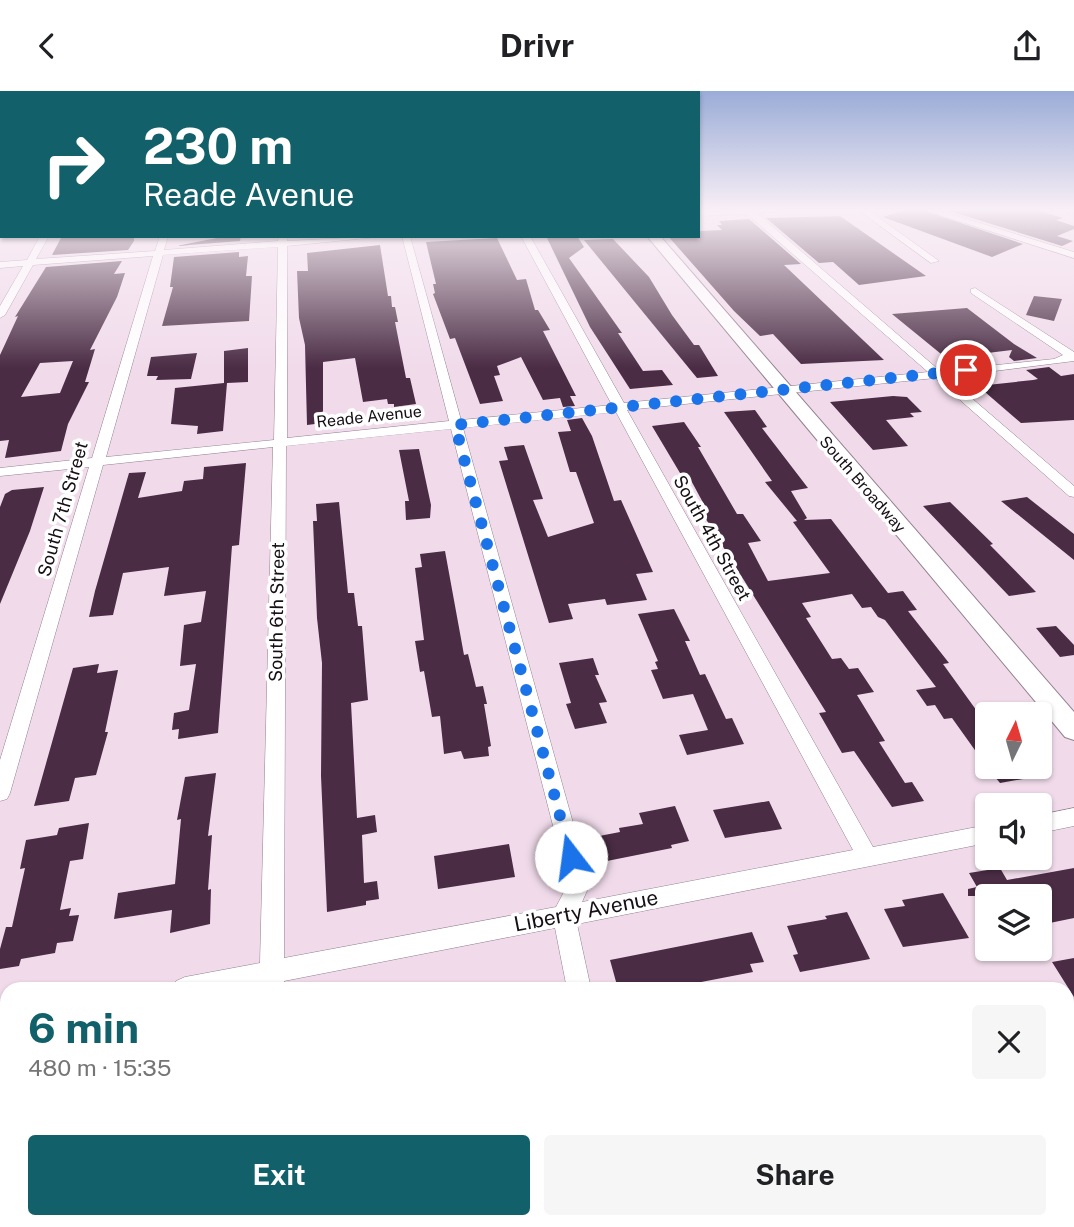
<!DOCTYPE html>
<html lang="en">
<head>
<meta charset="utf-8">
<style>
	:root { --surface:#fff; --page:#f6f6f6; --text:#202124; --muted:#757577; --accent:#12616a }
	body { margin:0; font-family:"Public Sans",sans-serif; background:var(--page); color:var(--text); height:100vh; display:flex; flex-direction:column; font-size:26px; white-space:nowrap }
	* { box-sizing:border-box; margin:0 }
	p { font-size:23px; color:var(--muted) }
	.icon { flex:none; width:38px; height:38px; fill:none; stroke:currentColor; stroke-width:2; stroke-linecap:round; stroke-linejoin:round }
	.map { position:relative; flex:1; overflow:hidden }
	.sheet { position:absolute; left:0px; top:891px; width:1074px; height:247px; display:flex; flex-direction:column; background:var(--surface); border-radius:21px 21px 0 0; box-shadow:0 2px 5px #0004 }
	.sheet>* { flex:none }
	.hud { position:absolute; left:0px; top:0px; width:700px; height:147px; box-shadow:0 2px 5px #0004; background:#12616a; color:#fff; overflow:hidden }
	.needle { width:46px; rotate:5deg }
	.controls { position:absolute; left:975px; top:611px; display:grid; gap:14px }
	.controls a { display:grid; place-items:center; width:77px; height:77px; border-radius:7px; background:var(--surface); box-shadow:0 2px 5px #0004; font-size:35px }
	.pin { position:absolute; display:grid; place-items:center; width:60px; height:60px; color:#fff; margin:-30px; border:4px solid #fff; border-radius:50%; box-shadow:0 2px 7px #0007 }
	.me { position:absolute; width:77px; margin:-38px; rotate:345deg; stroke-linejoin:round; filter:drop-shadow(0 0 5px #0008) }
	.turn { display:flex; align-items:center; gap:24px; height:147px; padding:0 28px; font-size:32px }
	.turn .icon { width:91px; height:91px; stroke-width:2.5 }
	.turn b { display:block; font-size:49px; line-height:60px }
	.round { display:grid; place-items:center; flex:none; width:74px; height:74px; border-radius:7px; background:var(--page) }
	.overview { display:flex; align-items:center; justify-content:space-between; height:119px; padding:0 28px }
	h1 { font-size:42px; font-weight:700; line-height:52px; color:var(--accent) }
	.button { display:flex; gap:14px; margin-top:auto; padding:14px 28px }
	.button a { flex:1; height:80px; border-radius:7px; background:var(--accent); color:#fff; font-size:28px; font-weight:700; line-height:80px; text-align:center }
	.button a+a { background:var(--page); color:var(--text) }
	header { display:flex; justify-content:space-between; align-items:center; height:91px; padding:0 28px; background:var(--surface); font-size:32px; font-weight:700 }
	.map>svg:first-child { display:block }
	.building { fill:#4a2c44; fill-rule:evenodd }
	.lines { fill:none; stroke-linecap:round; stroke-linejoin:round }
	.street-casing { stroke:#93808f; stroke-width:1 }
	.secondary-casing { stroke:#93808f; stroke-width:2 }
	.street { fill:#fff; fill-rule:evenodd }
	.secondary { fill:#fff; fill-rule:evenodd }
	.route { stroke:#1a73e8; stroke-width:12; stroke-dasharray:0 21.6 }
	.labels { text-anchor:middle; stroke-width:7; stroke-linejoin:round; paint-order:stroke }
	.far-street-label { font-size:16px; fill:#160f15; stroke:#fff }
	.street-label { font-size:18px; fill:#160f15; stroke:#fff }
	.near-street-label { font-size:21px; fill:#160f15; stroke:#fff }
</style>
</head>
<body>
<header><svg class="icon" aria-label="back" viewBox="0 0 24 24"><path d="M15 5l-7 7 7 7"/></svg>Drivr<svg class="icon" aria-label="share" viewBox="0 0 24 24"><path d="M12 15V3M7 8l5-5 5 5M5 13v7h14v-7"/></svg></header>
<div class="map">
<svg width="1074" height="1136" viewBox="0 0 1074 1136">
	<rect width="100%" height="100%" fill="#f1dbeb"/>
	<path class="building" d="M908 118H919L1023 153 992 166 883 126Z
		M943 118H1034L1063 127 1056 129 1074 135V138L1057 145 1073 150 1062 155Z
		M840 125 926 185 859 194 833 171 819 172 766 127Z
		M749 128 801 173 784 174 884 269 801 273 773 243 760 245 734 220 668 145H698V140L722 139 717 134H722L719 130Z
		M62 145 134 146V150L128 159 52 164Z
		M241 145 240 150 176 155 222 146Z
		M577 145 584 156 569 167 622 242H618L643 280 662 279 673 294 630 298 612 270 590 236 547 147Z
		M497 147 517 189 526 188 535 219H538L550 239 543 240 576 305H570L575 315 563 316 560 307 543 309 521 266 497 275 500 284 494 285 503 310 480 313 455 247 450 248 433 203 435 202 433 193H436L426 151Z
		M613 148 649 186 672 224 694 254H699L718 285 697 287 584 149Z
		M380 154 388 205H391L392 216H395L398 231H395L406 287H410L416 313 394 316V313H388L387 308 363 311 355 267 323 271V332L307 334 305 254 299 227 297 180H308L307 162Z
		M239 161V166L248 165 246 185H252L249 230 162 235 173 196H170L174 166Z
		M122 170 114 183 125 182 117 206 90 259 95 258 85 291H89L68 333 61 360 5 367 9 349 0 350V264L18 225 15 226 46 176ZM73 270 60 302 21 306 40 272Z
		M1034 205 1062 208 1054 230 1026 224Z
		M967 217 1014 253 1037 267 1014 270 1009 266 1012 259 946 267 892 223Z
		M248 257V291L227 292 223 340 197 343 198 335 171 333 175 297 224 292V260Z
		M197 262 191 288 156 289 158 285H147L151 266Z
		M1049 276 1061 285 1074 283V329L1021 332 978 295 1033 289 1038 288 1026 279Z
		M893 305 907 306 922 321 910 322 914 326 886 329 908 355 873 359 830 311Z
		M755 319 767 336 762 337 808 397 791 400 807 427 804 429 831 428 888 502 903 500 917 519 908 520 949 572 943 573 987 634V676L952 627 944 628 935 614 927 615 916 599 936 596 885 529 878 526 871 516 862 517 852 503 802 512 811 526 806 527 832 568 841 567 849 578 858 577 874 601 857 604 885 650 879 651 905 692 912 691 924 710 892 716 854 660 842 662 819 622 826 621 704 425 706 424 703 419H707L687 382H680L652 335 684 331 701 356H698L737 423H743L761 450 748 452 768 490 830 482 793 431 797 430 765 391 772 390 724 321Z
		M582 327 592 345 614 410 621 409 653 481 636 483 647 509 607 514 605 508 568 513 573 528 549 532 499 370 508 369 504 356 524 354 543 408 533 409 548 446 594 432 576 381H570L558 341 571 340 567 329Z
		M419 358 431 414 430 427 406 429 405 410H409L399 359Z
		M246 372 239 454 232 455 218 642 178 648 179 638 172 639 174 622 189 619 196 573 180 575 184 534 201 531 206 500 164 505 169 476 123 482 113 524 89 526 95 500 129 382 146 381 138 407 182 400 184 390 203 388 204 376Z
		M44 396 30 440 0 513V416L5 403 12 399Z
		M1027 406 1074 443V469L1001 410Z
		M339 411 348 502H354L358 535H362L368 609 351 612 357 727 375 724 377 741 362 744 364 792 377 790 379 808 366 810V814L327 821 321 685 322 572 317 527 313 430H317L316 413Z
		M950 411 993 453 990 454 1036 501 1009 505 923 415Z
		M445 460 464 564 468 563 476 596 483 595 487 613H484L491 655 488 656 489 665 464 668 461 660 444 663 440 625 432 626 424 580 420 581 415 550 424 549 415 477 422 476 420 463Z
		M674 518 690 550H685L700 584 705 583 726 628 732 627 744 653 687 664 679 644 708 639 693 603 663 608 651 579 658 578 655 571 658 570 638 523Z
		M1056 535 1074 554V564L1060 566 1036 537Z
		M593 567 599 584H595L607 611 599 612 607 632 575 638 566 613 571 612 559 572Z
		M99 573 97 582 118 579 105 641H108L96 684 75 687 69 710 34 715 73 577Z
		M987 676H1045L1046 684 1000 692Z
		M216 682 208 745 212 744 208 799 211 798 210 833 170 842 172 819 114 828 118 802 175 793 181 728 177 729 185 686Z
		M769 710 782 738 725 747 713 719Z
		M675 715 689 750 671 754 672 757 602 771 594 746 620 741 619 737 643 733 639 722Z
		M89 732 83 768 70 770 60 819 71 817 69 825 79 824 73 850 57 852 55 862 21 868 19 875 0 878V858L6 836H12L25 777 20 778 26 749 57 744 59 737Z
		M509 753 515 786 438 798 434 765Z
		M1000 777 1007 789 1074 777V827L1040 834V805H968V798L977 796 969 782Z
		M943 802 969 847 903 856 884 818 905 815 902 809Z
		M847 821 870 868 800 881 793 864 798 863 787 835 827 828 825 825Z
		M752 841 764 871 750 873 753 881 665 898H618L610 869Z
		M1074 867V906L1052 871Z"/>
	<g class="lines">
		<defs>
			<path id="street" d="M738 118H787L757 122 940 280 1054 268 1063 264 971 202V198L975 197 1074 261V270L947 286 1074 395V406L1069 405 935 287 627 319 873 756 987 734V752L577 833 591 898H567L555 837 284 890V898H260V895L173 898 176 890 185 886 260 872 273 356 103 374 10 702 7 708 0 710V669L89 376 0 385V377L92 367 153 165 33 174 5 224 0 227V215L23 175 0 177V171L27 169 40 145H49L36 168 155 160 160 145H168L164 159 278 150 279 145H287V150L387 145 287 155V347L449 330 402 145H410L461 329 612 314 521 145H530L624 312 928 281 747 123 698 125V120ZM278 156 274 349 106 366 163 164ZM616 321 853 759 582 811 590 793 463 337ZM451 338 568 793 556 816 284 867 286 355Z
				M857 118H867L939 170 931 172Z
				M921 118H934L1074 161V167Z
				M1063 118H1074V122Z
				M1074 717V735L1040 742V724Z
				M7 919V945L0 947V921Z
				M1074 1048V1076L1068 1078V1050Z
				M255 1130H285V1136H255Z
				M623 1130H652L653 1136H623Z
				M776 1130H823L821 1136H773Z"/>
			<path id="secondary" d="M647 145H660L1074 621V649L1065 646Z"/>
		</defs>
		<use href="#street" class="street-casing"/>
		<use href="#secondary" class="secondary-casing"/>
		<use href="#street" class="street"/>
		<use href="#secondary" class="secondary"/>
	</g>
	<linearGradient id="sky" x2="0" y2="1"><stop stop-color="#9aacd7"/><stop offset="0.43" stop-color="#f9eff6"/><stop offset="1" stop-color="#f9eff6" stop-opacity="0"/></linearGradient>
	<rect width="1074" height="277" fill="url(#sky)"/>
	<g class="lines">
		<path class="route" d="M571 766 455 334 966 279"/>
	</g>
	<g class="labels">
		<g class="far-street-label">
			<text transform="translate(369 325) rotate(-6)" y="6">Reade Avenue</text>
			<text transform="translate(863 393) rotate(49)" y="6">South Broadway</text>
		</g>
		<g class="street-label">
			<text transform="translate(63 418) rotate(-74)" y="6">South 7th Street</text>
			<text transform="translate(712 447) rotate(61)" y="6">South 4th Street</text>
			<text transform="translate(277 521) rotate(-89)" y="6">South 6th Street</text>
		</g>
		<g class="near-street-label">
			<text transform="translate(586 820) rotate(-11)" y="7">Liberty Avenue</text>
		</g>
	</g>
</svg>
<div class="controls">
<a><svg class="needle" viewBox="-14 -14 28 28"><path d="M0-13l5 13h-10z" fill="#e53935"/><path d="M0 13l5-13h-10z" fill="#757577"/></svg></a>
<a><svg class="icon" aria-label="sound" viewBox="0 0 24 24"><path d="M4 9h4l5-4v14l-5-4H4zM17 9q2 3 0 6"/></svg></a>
<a><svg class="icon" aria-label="layers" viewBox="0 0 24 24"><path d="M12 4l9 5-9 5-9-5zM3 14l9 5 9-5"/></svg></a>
</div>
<div class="pin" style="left:966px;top:279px;background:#d93025"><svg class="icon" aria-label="arrive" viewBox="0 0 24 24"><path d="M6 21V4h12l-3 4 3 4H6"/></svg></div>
<svg class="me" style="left:571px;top:766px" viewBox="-20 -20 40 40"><circle r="19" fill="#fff"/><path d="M0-13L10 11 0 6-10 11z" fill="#1a73e8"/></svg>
<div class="hud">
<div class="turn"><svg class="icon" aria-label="right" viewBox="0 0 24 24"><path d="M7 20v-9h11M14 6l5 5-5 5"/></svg><div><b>230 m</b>Reade Avenue</div></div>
</div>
<section class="sheet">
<div class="overview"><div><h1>6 min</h1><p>480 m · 15:35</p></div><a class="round"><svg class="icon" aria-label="close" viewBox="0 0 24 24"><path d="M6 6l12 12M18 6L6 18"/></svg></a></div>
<div class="button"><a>Exit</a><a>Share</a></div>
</section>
</div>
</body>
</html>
